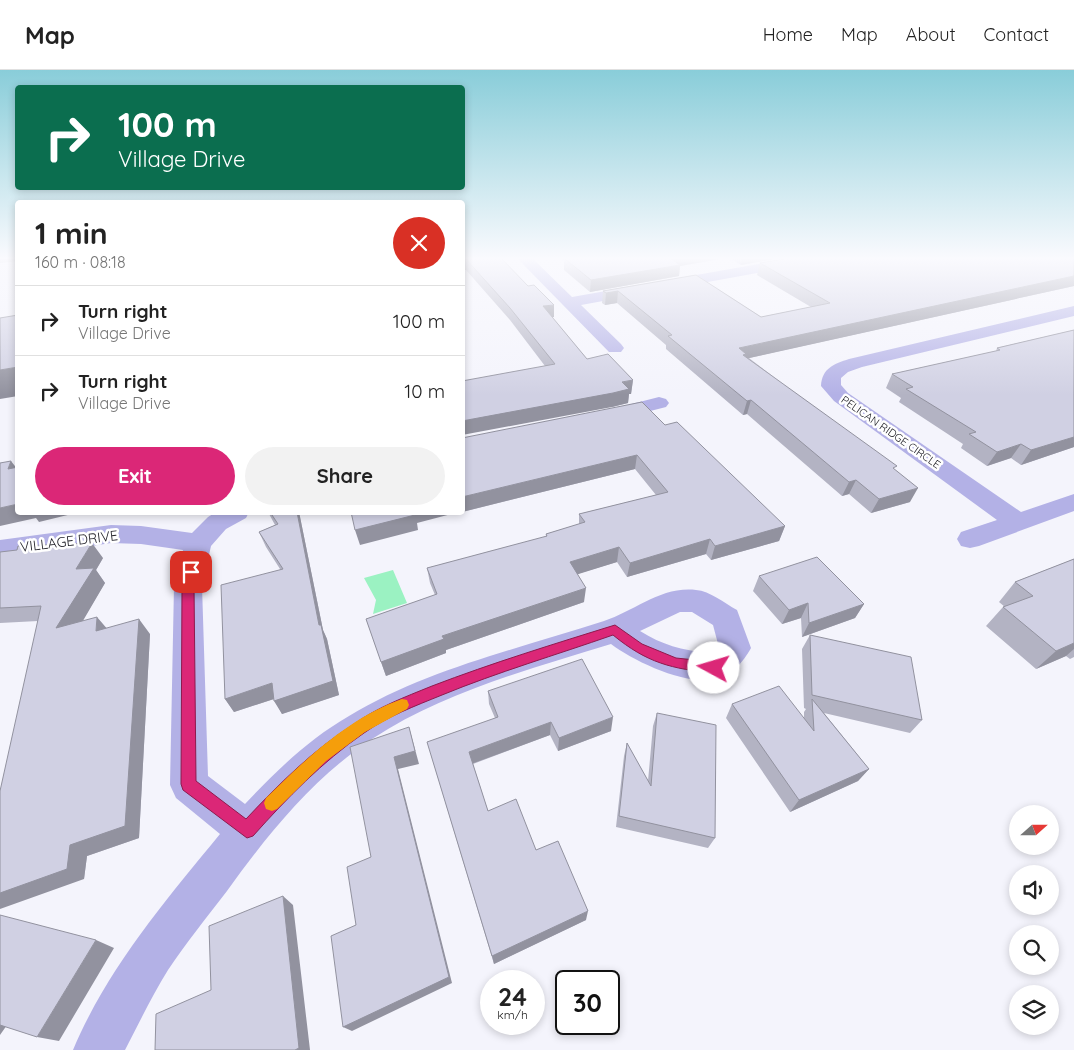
<!DOCTYPE html>
<html lang="en">
<head>
<meta charset="utf-8">
<style>
	:root { --surface:#fff; --page:#f2f2f2; --text:#222; --muted:#767676; --line:#e0e0e0; --accent:#db2777 }
	body { margin:0; font-family:Quicksand,sans-serif; background:var(--page); color:var(--text); height:100vh; display:flex; flex-direction:column; font-size:19px; white-space:nowrap }
	* { box-sizing:border-box; margin:0 }
	p { font-size:16px; color:var(--muted) }
	.icon { flex:none; width:28px; height:28px; fill:none; stroke:currentColor; stroke-width:2; stroke-linecap:round; stroke-linejoin:round }
	.map { position:relative; flex:1; overflow:hidden }
	.side { position:absolute; left:15px; top:130px; width:450px; height:315px; display:flex; flex-direction:column; background:var(--surface); border-radius:5px; box-shadow:0 2px 8px #0003 }
	.side>* { flex:none }
	.hud { position:absolute; left:15px; top:15px; width:450px; height:105px; border-radius:5px; box-shadow:0 2px 8px #0003; background:#0b6e4f; color:#fff; overflow:hidden }
	.needle { width:32px; rotate:69deg }
	.buttons { position:absolute; left:1009px; top:735px; display:grid; gap:10px }
	.buttons a { display:grid; place-items:center; width:50px; height:50px; border-radius:50%; background:var(--surface); box-shadow:0 2px 8px #0003; font-size:25px }
	.speed { position:absolute; left:480px; top:900px; display:flex; gap:10px; font-size:25px; font-weight:700; text-align:center }
	.speed>* { display:grid; place-content:center; width:65px; height:65px; border-radius:50%; background:var(--surface); box-shadow:0 2px 8px #0003; line-height:1 }
	.speed small { font-size:12px; font-weight:400 }
	.speed .limit { border:2px solid #111; border-radius:8px; background:#fff; color:#111 }
	.pin { position:absolute; display:grid; place-items:center; width:42px; height:42px; color:#fff; margin:-21px; border-radius:10px; box-shadow:0 2px 8px #0006 }
	.me { position:absolute; width:55px; margin:-28px; rotate:276deg; stroke-linejoin:round; filter:drop-shadow(0 0 4px #0008) }
	.turn { display:flex; align-items:center; gap:18px; height:105px; padding:0 20px; font-size:22px }
	.turn .icon { width:65px; height:65px; stroke-width:2.5 }
	.turn b { display:block; font-size:35px; line-height:42px }
	.round { display:grid; place-items:center; flex:none; width:52px; height:52px; border-radius:26px; background:var(--page) }
	.overview { display:flex; align-items:center; justify-content:space-between; height:85px; padding:0 20px }
	h1 { font-size:30px; font-weight:700; line-height:38px }
	.cta { display:flex; gap:10px; margin-top:auto; padding:10px 20px }
	.cta a { flex:1; height:58px; border-radius:30px; background:var(--accent); color:#fff; font-size:20px; font-weight:700; line-height:58px; text-align:center }
	.cta a+a { background:var(--page); color:var(--text) }
	ul { padding:0; list-style:none }
	li { display:flex; align-items:center; gap:15px; height:70px; padding:0 20px; border-top:1px solid var(--line) }
	li div { flex:1 }
	li b { display:block; font-size:19px }
	li em { font-style:normal }
	header { display:flex; align-items:center; gap:30px; box-sizing:border-box; height:70px; padding:0 25px; background:var(--surface); border-bottom:1px solid var(--line) }
	header strong { font-size:24px }
	nav { display:flex; gap:28px; margin-inline-start:auto; font-size:18px }
	.map>svg:first-child { display:block }
	.water { fill:#9bf2c2 }
	.lines { fill:none; stroke-linecap:round; stroke-linejoin:round }
	.minor { fill:#b3b1e6; fill-rule:evenodd }
	.wall { fill:#b3b3c3 }
	.shaded-wall { fill:#92929f }
	.building { fill:#d0d0e3; stroke:#92929f }
	.route { fill:#db2777; stroke:#8e194d }
	.slow { fill:#f59e0b }
	.labels { text-anchor:middle; stroke-width:5; stroke-linejoin:round; paint-order:stroke }
	.far-street-label { font-size:11px; fill:#1d1d24; stroke:#fff }
	.street-label { font-size:14px; fill:#1d1d24; stroke:#fff }
</style>
</head>
<body>
<header>
<strong>Map</strong>
<nav><a>Home</a><a>Map</a><a>About</a><a>Contact</a></nav>
</header>
<div class="map">
<svg width="1074" height="980" viewBox="0 0 1074 980">
	<rect width="100%" height="100%" fill="#f4f4fc"/>
	<path class="water" d="M393 500 407 533 373 544 376 530 364 508Z"/>
	<g class="lines">
		<path class="minor" d="M517 188H532L572 227 792 188H824L817 192 581 235 621 274 624 278 621 282H609Z
			M1074 236V246L862 297 848 302 841 308V315L848 323 1021 442 1074 424V441L979 476 970 478 961 476 957 469 961 462 997 450 834 331 821 316C822 298 834 294 849 289Z
			M659 327 666 329 669 333 666 337 611 351 604 349 600 345 604 341Z
			M216 442H249L246 448 226 459 211 476 202 516 208 706 245 734C276 701 309 669 349 646 427 599 518 579 604 551 635 541 661 516 696 520 710 521 724 533 737 540L751 578C744 591 730 608 714 610 685 615 633 591 611 574 530 599 444 622 372 669 313 708 268 764 227 821 207 847 186 873 168 900 152 926 139 953 125 980H73C107 899 165 831 220 764L176 728 170 715 174 516 183 480 141 474 111 473 0 490V470L111 455 141 456 192 463 208 447ZM680 542H692L713 555 718 574 708 583C682 580 662 575 640 561Z"/>
	</g>
	<path class="wall" d="M462 188H501L554 247H552L587 289 633 310 631 324H629L628 333 612 337 545 296 510 250 466 200H462Z
		M561 188H725L680 196 679 206 590 222 564 200V191Z
		M729 188H780L741 195Z
		M1074 188V216L749 288 895 400 910 432 871 443 849 424 842 426 747 344 743 345 666 279V275L617 233 605 235 602 233 603 221 696 205 761 247 811 237 757 205 760 193Z
		M1074 260V377L1021 395 1011 388 987 396 961 378 963 374 899 332 901 328 886 318 892 304 996 281 997 278Z
		M665 355 785 456 779 471 711 490 706 484 627 507 617 492 577 504 584 532 446 580V583L386 606 366 549 435 525 430 513 427 498 546 467V464L579 454V444L656 425 635 399 462 442V368Z
		M268 442H299L323 560 327 569 339 625 282 644 274 629 234 642 225 629 280 499 266 477 259 462 275 455Z
		M0 482 103 488 96 500 105 513 82 551 107 558 150 564 139 768 87 786 84 809 38 551 0 553Z
		M1074 489V587L1070 589 1066 586 1036 599 986 556 1003 537H1005L999 532 1015 512Z
		M759 506 864 534 855 548 802 567 801 548 782 554 753 521Z
		M810 565 922 650 910 663 824 643 869 699 858 711 790 742 726 648 732 634 804 648V642L806 639 804 638 802 579Z
		M488 621 611 661 558 681 550 665 473 694 488 741 536 780 586 850 494 894 431 685 495 648 489 634Z
		M657 643 715 768 708 778 616 757 624 686 627 673 648 711 653 656Z"/>
	<path class="shaded-wall" d="M0 188H18V191L0 193Z
		M462 188H465L466 200H463Z
		M668 188H725L680 196 679 206 590 222 591 210Z
		M742 188H780L741 195Z
		M1074 206V216L745 289 739 278Z
		M618 221 617 233 605 235 606 223Z
		M554 235V247L542 249 543 236Z
		M18 297V326L0 329V300Z
		M633 310 631 324H629L628 333 612 337 462 365V351Z
		M751 330 747 344 743 345 747 331Z
		M1074 367V377L1021 395 1031 380Z
		M1021 374 1011 388 987 396 997 382Z
		M637 385 635 399 462 442V427Z
		M11 391 18 400 8 399Z
		M856 410 849 424 842 426 849 412Z
		M918 418 910 432 871 443 879 429Z
		M18 434V442H80L39 452 36 448 0 456V438Z
		M297 442H299L323 560 327 569 339 625 282 644 274 631 319 555Z
		M413 442H459L417 453 418 460 360 475 355 460Z
		M785 456 779 471 711 490 715 476Z
		M710 469 706 484 627 507 630 493Z
		M92 473 103 488 96 500 105 513 70 573 56 558 76 499Z
		M619 477 617 492 569 507 570 492Z
		M586 518 584 532 446 580V583L386 606 381 592 442 566Z
		M808 533 801 548 782 554 789 540Z
		M864 534 855 548 802 567 809 553Z
		M97 547 109 561H96Z
		M139 549 150 564 139 768 87 786 84 809 0 839V823L70 775Z
		M1074 573V579L1066 586 1036 599 1056 581Z
		M272 613 280 627 234 642 225 629Z
		M613 647 611 661 558 681 559 668Z
		M551 652 550 665 471 694 469 682Z
		M409 657 419 694 398 699 452 913 352 961 343 957 394 687Z
		M869 699 858 711 790 742 799 730Z
		M283 826 293 835 310 980H295Z
		M588 841 586 850 494 894 492 886Z
		M96 870 114 878 59 971 37 967Z
		M0 954 7 955 0 965Z"/>
	<path class="building" d="M465 188H501L528 216 534 215 554 235 543 236 587 289 608 284 633 310 622 312 629 319 613 323 462 351V311L555 294 510 238Z
		M564 188H670L680 195 591 210Z
		M790 188H1074V206L739 278 746 284 743 285 897 396 893 398 918 418 879 429 856 410 849 412 751 330 747 331 668 266 672 265 618 221 606 223 603 221 696 205 761 247 830 233 760 193Z
		M18 245V297L0 300V248Z
		M1074 260V367L1031 380 1021 374 997 382 969 364 976 362 906 319 913 317 892 304 1000 280 997 278Z
		M642 332 665 355 677 352 785 456 715 476 710 469 630 493 619 477 570 492 586 518 442 566 444 569 381 592 366 549 437 524 427 498 547 466 546 464 585 452 579 444 668 422 637 385 462 427V368Z
		M11 391 8 399 18 397V434L0 438V393Z
		M270 442H297L319 555H321L333 611 274 631 272 613 225 629 221 515 283 499 259 462 278 454Z
		M351 442H414L415 445 355 460Z
		M92 473 76 499 94 498 56 558 97 547 96 561 139 549 125 756 70 775 67 799 0 823V721L41 536 0 538V482L17 480 18 476Z
		M817 487 864 534 809 553 808 533 789 540 759 506Z
		M1074 489V573L1056 581 1003 537 1033 526 1015 512Z
		M810 565 911 587 922 650 812 625Z
		M582 589 613 647 559 668 551 652 469 682 488 741 516 729 536 780 558 771 588 841 492 886 427 672 498 647 488 621Z
		M779 616 814 661 812 629 869 699 799 730 732 634Z
		M657 643 716 655 715 768 619 746 627 673 651 716Z
		M409 657 415 681 394 687 449 907 343 957 331 866 356 855 347 797 371 787 350 677Z
		M283 826 299 978 295 980H155L156 944 211 920 209 856Z
		M0 845 96 870 37 967 0 955Z"/>
	<linearGradient id="sky" x2="0" y2="1"><stop stop-color="#89cdd9"/><stop offset="0.58" stop-color="#fafafe"/><stop offset="1" stop-color="#fafafe" stop-opacity="0"/></linearGradient>
	<rect width="1074" height="325" fill="url(#sky)"/>
	<path class="route" d="M191 497 197 502 194 516 196 711 246 749C279 714 313 680 354 654 378 637 405 627 432 616 492 593 554 574 615 555L642 574 676 588 714 592 718 594 720 598 718 601 714 603C672 599 647 593 613 565 556 585 498 602 442 625 415 636 388 646 364 663 322 692 287 728 253 766L247 768 183 720 181 714 182 516 185 502Z"/>
	<path class="slow" d="M402 629 407 630 409 635 407 639 365 662 326 691 277 739 272 741 266 739 264 733 266 728C306 689 348 648 402 629Z"/>
	<g class="labels">
		<g class="far-street-label">
			<text transform="translate(891 362) rotate(35)" y="4">PELICAN RIDGE CIRCLE</text>
		</g>
		<g class="street-label">
			<text transform="translate(69 471) rotate(-7)" y="5">VILLAGE DRIVE</text>
		</g>
	</g>
</svg>
<div class="buttons">
<a><svg class="needle" viewBox="-14 -14 28 28"><path d="M0-13l5 13h-10z" fill="#e53935"/><path d="M0 13l5-13h-10z" fill="#767676"/></svg></a>
<a><svg class="icon" aria-label="sound" viewBox="0 0 24 24"><path d="M4 9h4l5-4v14l-5-4H4zM17 9q2 3 0 6"/></svg></a>
<a><svg class="icon" aria-label="search" viewBox="0 0 24 24"><circle cx="10" cy="10" r="6"/><path d="M15 15l6 6"/></svg></a>
<a><svg class="icon" aria-label="layers" viewBox="0 0 24 24"><path d="M12 4l9 5-9 5-9-5zM3 14l9 5 9-5"/></svg></a>
</div>
<div class="speed"><div>24<small>km/h</small></div><div class="limit">30</div></div>
<div class="pin" style="left:191px;top:502px;background:#d93025"><svg class="icon" aria-label="arrive" viewBox="0 0 24 24"><path d="M6 21V4h12l-3 4 3 4H6"/></svg></div>
<svg class="me" style="left:714px;top:598px" viewBox="-20 -20 40 40"><circle r="19" fill="#fff"/><path d="M0-13L10 11 0 6-10 11z" fill="#db2777"/></svg>
<div class="hud">
<div class="turn"><svg class="icon" aria-label="right" viewBox="0 0 24 24"><path d="M7 20v-9h11M14 6l5 5-5 5"/></svg><div><b>100 m</b>Village Drive</div></div>
</div>
<section class="side">
<div class="overview"><div><h1>1 min</h1><p>160 m · 08:18</p></div><a class="round" style="background:#d93025;color:#fff"><svg class="icon" aria-label="close" viewBox="0 0 24 24"><path d="M6 6l12 12M18 6L6 18"/></svg></a></div>
<ul>
<li><svg class="icon" aria-label="right" viewBox="0 0 24 24"><path d="M7 20v-9h11M14 6l5 5-5 5"/></svg><div><b>Turn right</b><p>Village Drive</p></div><em>100 m</em></li>
<li><svg class="icon" aria-label="right" viewBox="0 0 24 24"><path d="M7 20v-9h11M14 6l5 5-5 5"/></svg><div><b>Turn right</b><p>Village Drive</p></div><em>10 m</em></li>
</ul>
<div class="cta"><a>Exit</a><a>Share</a></div>
</section>
</div>
</body>
</html>
